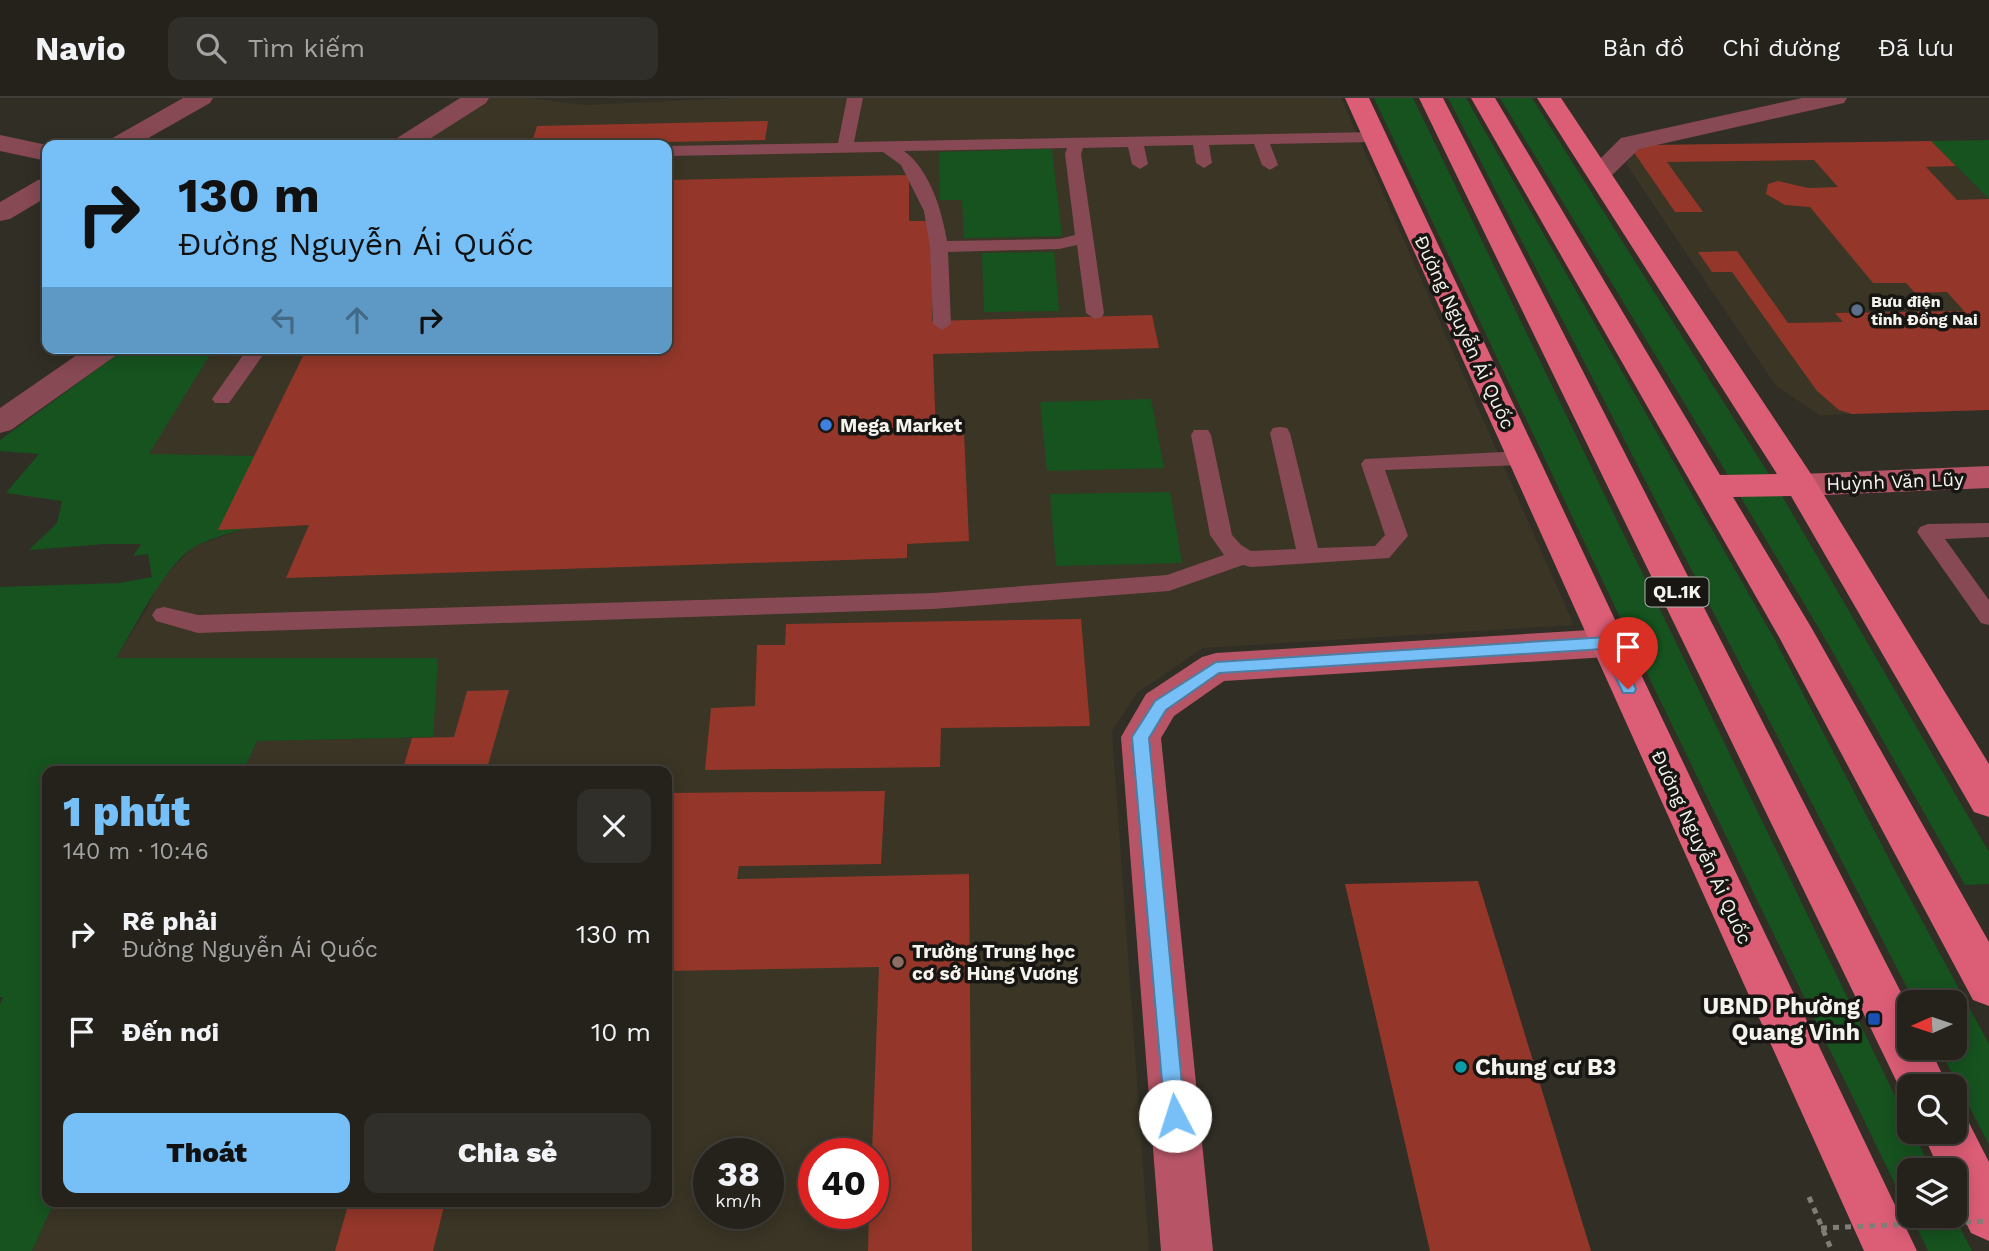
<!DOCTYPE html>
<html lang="vi">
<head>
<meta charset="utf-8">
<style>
	:root { --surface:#25221c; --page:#312f29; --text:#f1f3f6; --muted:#a3a4a3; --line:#423f3b; --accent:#76c0f7 }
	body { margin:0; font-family:"Work Sans",sans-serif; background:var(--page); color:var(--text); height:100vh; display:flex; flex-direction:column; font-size:26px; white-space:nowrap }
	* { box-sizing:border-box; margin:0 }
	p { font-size:23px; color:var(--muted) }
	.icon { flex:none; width:38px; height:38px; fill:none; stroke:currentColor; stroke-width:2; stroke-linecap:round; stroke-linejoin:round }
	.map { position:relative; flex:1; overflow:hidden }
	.panel { position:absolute; left:42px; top:668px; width:630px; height:441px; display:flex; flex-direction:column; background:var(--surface); border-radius:14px; box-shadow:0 4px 18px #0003,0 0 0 2px var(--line) }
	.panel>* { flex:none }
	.top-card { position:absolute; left:42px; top:42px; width:630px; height:214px; border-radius:14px; box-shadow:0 4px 18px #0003,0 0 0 2px var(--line); background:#76c0f7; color:#111; overflow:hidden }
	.needle { width:46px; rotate:267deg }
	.tools { position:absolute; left:1897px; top:892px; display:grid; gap:14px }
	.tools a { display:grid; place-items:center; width:70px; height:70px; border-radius:14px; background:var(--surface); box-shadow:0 4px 18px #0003,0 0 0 2px var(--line); font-size:35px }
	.speed { position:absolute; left:693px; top:1040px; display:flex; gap:14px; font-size:35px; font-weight:700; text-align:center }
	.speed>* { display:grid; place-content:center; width:91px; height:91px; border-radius:50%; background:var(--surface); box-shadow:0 4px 18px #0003,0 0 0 2px var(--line); line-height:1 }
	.speed small { font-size:18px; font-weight:400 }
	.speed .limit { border:10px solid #d22; background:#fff; color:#111 }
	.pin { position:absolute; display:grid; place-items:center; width:60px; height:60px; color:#fff; margin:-72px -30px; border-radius:50% 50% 50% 0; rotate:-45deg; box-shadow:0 0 7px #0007 }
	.pin .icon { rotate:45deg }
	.me { position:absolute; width:77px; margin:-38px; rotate:355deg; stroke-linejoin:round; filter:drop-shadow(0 0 5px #0008) }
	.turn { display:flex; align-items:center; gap:24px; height:147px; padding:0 21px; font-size:32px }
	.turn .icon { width:91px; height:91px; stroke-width:2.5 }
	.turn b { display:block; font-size:49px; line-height:60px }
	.lanes { display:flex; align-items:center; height:66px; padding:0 21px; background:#0003; justify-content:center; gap:35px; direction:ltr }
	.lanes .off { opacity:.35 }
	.round { display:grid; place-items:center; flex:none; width:74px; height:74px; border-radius:14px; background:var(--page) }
	.headline { display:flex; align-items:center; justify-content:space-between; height:119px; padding:0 21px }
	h1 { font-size:42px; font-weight:800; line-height:52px; color:var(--accent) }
	.cta { display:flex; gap:14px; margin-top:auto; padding:14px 21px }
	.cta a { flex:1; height:80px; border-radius:14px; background:var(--accent); color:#111; font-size:28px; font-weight:800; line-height:80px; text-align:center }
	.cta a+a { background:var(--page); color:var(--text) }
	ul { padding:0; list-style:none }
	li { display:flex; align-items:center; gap:21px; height:98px; padding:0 21px }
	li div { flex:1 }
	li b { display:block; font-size:26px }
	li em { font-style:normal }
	header { display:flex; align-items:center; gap:42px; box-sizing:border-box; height:98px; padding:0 35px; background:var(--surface); border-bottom:2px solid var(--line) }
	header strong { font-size:33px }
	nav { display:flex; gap:38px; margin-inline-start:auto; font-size:24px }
	.search { width:490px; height:63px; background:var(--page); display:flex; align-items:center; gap:18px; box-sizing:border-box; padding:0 24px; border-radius:14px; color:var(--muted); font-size:26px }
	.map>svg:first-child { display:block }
	.built { fill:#3a3525; fill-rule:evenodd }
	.green { fill:#16531f }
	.building { fill:#94372a }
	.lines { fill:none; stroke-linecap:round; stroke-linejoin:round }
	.path { stroke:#807e76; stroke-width:5; stroke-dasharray:6 6; stroke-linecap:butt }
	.lane { fill:#874953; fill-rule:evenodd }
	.street { fill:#874953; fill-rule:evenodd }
	.secondary { fill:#b75567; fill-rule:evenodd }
	.primary { fill:#dc5d76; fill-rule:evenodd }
	.path-bridge { stroke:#807e76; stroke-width:5; stroke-dasharray:6 6; stroke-linecap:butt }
	.route { fill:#76c0f7; stroke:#4d7da1; stroke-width:2 }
	.service-dot { fill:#5c6f8a; stroke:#181612; stroke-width:2.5 }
	.shop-dot { fill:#3f7fe0; stroke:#181612; stroke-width:2.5 }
	.education-dot { fill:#8d6e63; stroke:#181612; stroke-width:2.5 }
	.transit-dot { fill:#1a4fb4; stroke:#181612; stroke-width:2.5 }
	.culture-dot { fill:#0f9aa8; stroke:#181612; stroke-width:2.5 }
	.labels { text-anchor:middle; stroke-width:7; stroke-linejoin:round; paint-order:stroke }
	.far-poi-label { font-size:16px; font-weight:bold; fill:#f5f3ed; stroke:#181612; text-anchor:start }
	.shield { fill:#181612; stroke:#b3b1ab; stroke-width:2 }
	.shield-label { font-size:18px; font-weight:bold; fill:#f5f3ed }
	.street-label { font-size:19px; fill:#f5f3ed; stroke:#181612 }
	.poi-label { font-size:19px; font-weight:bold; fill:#f5f3ed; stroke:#181612; text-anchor:start }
	.near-poi-label { font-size:23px; font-weight:bold; fill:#f5f3ed; stroke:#181612; text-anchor:end }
</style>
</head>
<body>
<header>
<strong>Navio</strong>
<div class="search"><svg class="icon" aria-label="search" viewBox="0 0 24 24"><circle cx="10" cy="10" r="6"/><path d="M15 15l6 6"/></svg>Tìm kiếm</div>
<nav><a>Bản đồ</a><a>Chỉ đường</a><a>Đã lưu</a></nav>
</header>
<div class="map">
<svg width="1989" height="1153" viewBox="0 0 1989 1153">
	<rect width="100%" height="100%" fill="#312e25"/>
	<path class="built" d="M488 0H529L586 7 734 0H1341L1574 527 1203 550 1137 595 1112 633 1149 1153H32L54 1104H667V674H243L257 643 433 639 116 560 148 509 159 484 193 449 240 432 148 356 214 250H667V47H416ZM709 1055H768V1115H709ZM814 1055H873V1115H814Z
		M1931 43 1989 101V312L1819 317 1776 288 1626 66 1633 53 1650 47Z"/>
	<path class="green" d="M1374 0H1413L1909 1027V1034H1913L1932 1073H1909V1115L1626 532Z
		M1448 0H1466L1775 542 1900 782 1989 946V1047L1939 950H1955V905H1915Z
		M1500 0H1532L1770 378 1729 379Z
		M1989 42V101L1931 43Z
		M1047 51 1052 52 1062 138 964 140 962 102H940L939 54Z
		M1054 154 1059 213 984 214 982 155Z
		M126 250H214L149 356 255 358 242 431C227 436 210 441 196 448 167 463 134 531 116 560H438L433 639 257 643 243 674H47V1104H54L32 1153H0V906L3 899H0V489L120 485 152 479 148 456 133 458 141 446H106L29 452 57 425 62 403 6 395 39 356 0 353V342Z
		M1151 301 1164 370 1047 373 1040 304Z
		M1170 394 1182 465 1056 468 1050 396Z
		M1781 396 1989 754V786L1965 787 1827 544 1740 398Z
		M1911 1118H1954L1972 1153H1928Z"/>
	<path class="building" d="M768 23 765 42 531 47 537 28Z
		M1931 43 1956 68 1926 69 1957 102 1989 101V312L1852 316 1839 312 1817 293 1732 174H1712L1698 154 1737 153 1788 225 1843 224 1835 215 1964 213 1947 194 1915 195 1906 185H1873L1810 109 1785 107 1766 96 1768 86 1778 83 1808 90 1838 89 1814 62 1667 64 1703 114H1675L1633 53 1650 47Z
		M909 77V123H934L932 223 1152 217 1159 250 933 256 936 337 964 335 969 443 907 446V460L286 480 309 427 218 432 307 250H667V82Z
		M1081 521 1090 628 941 630 940 669 705 672 711 610 755 608 757 547H785L786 526Z
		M509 592 486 674H402L412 640 454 639 467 593Z
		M885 693 881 766 739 768 737 781 969 776 972 1153H868L869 1115H873L872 1055 879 869 667 873V695Z
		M1478 783 1591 1153H1430L1345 786Z
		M349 1104H445L433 1153H335Z"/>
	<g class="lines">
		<path class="path" d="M1809 1099 1832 1153"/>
		<path class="lane" d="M847 0H863L854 44 1375 34 1383 39 1375 44 1270 46 1278 67 1270 72 1262 67 1254 46 1209 47 1212 65 1204 70 1196 65 1193 47 1144 48 1148 66 1140 71 1132 66 1128 49 1083 50 1081 56 1104 215 1102 219 1095 221 1086 215 1077 147 1059 151 948 154 951 226 942 232 933 226 930 149 924 113 901 67 883 54 667 58V48L838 45ZM1067 50 1065 56 1075 137 1059 141 947 143C942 113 930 72 904 53Z
			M248 250H268L229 305H215L212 301Z
			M1280 329 1287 330 1290 335 1318 450 1375 448 1385 437 1361 366 1365 361 1523 353 1530 355 1534 360 1530 365 1523 367 1385 372 1408 438 1389 460 1251 469 1243 467 1169 493 933 511 198 535 156 523 152 517 156 511 164 509 198 517 933 495 1167 477 1224 457 1210 437 1191 337 1194 332H1208L1211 337 1232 437 1241 447 1251 453 1296 451 1270 335 1273 330Z
			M1989 425V439L1945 441 1989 502V527L1981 525 1917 434 1920 429 1928 426Z"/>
		<path class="street" d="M183 0H213L210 5 136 47H105L109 42Z
			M460 0H489L486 5 420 47H390L394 42Z
			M1802 0H1847L1844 5 1835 7 1639 51 1608 81 1599 83 1590 81 1586 75 1621 40Z
			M0 37 47 47V63L0 53Z
			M47 80V99L10 121 0 123V104L38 82Z
			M87 250H122L118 256 11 332 0 335V310Z"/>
		<path class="secondary" d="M1989 368V390L1801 398 1789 395 1784 387 1789 379 1801 376Z
			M1607 531 1620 535 1626 545 1620 555 1607 559 1224 583 1174 618 1161 640 1213 1153H1161L1121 639 1146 596 1202 559 1216 555Z"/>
		<path class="primary" d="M1345 0H1369L1626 545 1917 1153H1864Z
			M1419 0H1443L1909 910V950H1930L1948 989H1909V1006L1907 1005Z
			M1471 0H1495L1720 377 1777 376 1537 0H1561L1813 379 1989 666V719L1974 714 1791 398 1733 399 1811 529 1989 844V908L1973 902 1779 539Z
			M1955 1013 1965 1017 1989 1064V1143L1971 1135 1955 1103V1073H1940L1922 1034H1955Z"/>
		<path class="path-bridge" d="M1821 1130 1989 1123"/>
	</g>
	<path class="route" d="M1607 539 1613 541 1636 591 1634 595H1623L1602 551 1219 575 1166 612 1149 640 1185 1018 1182 1025 1175 1028 1168 1025 1165 1018 1132 639 1155 603 1216 564Z"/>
	<circle class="service-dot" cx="1857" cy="212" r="7"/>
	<circle class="shop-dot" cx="826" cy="327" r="7"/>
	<circle class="education-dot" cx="898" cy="864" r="7"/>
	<rect class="transit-dot" x="1867" y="914" width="14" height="14" rx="3.5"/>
	<circle class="culture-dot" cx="1461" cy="969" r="7"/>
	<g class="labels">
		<g class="far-poi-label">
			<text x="1871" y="209">Bưu điện<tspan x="1871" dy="18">tỉnh Đồng Nai</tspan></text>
		</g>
		<rect class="shield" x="1645.5" y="479.5" width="63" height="29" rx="5"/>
		<g class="shield-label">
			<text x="1677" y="500">QL.1K</text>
		</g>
		<g class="street-label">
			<text transform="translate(1465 234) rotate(65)" y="7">Đường Nguyễn Ái Quốc</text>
			<text transform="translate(1895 383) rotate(-2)" y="7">Huỳnh Văn Lũy</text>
			<text transform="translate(1702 749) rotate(65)" y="7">Đường Nguyễn Ái Quốc</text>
		</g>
		<g class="poi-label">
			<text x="840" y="334">Mega Market</text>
			<text x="912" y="860">Trường Trung học<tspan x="912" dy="22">cơ sở Hùng Vương</tspan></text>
		</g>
		<g class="near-poi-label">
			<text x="1860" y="916">UBND Phường<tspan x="1860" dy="26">Quang Vinh</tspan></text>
			<text x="1475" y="977" text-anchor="start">Chung cư B3</text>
		</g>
	</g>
</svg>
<div class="tools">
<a><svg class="needle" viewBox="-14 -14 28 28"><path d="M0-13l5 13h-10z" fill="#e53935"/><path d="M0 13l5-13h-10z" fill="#a3a4a3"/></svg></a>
<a><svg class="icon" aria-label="search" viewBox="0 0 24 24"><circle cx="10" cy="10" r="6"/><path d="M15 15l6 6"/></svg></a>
<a><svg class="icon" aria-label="layers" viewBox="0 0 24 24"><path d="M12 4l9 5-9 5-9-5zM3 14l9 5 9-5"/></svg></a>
</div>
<div class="speed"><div>38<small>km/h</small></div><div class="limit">40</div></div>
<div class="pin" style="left:1628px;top:591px;background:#d93025"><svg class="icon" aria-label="arrive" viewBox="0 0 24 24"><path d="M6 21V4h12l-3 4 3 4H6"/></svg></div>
<svg class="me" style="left:1175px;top:1018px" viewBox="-20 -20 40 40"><circle r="19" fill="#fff"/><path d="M0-13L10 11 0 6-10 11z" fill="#76c0f7"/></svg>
<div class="top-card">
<div class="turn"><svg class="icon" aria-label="right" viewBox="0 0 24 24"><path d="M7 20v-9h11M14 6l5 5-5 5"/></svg><div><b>130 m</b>Đường Nguyễn Ái Quốc</div></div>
<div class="lanes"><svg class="icon off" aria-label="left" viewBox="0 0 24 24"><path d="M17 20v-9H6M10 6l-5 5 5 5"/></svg><svg class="icon off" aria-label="ahead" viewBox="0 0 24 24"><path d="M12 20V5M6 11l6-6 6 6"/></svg><svg class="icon" aria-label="right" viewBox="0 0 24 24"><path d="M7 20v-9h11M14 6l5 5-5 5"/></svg></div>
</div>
<section class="panel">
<div class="headline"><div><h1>1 phút</h1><p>140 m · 10:46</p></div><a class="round"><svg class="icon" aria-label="close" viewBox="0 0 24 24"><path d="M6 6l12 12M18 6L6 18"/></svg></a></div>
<ul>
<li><svg class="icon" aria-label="right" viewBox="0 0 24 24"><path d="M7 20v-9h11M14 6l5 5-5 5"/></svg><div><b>Rẽ phải</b><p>Đường Nguyễn Ái Quốc</p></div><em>130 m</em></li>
<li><svg class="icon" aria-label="arrive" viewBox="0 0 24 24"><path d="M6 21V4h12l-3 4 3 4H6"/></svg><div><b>Đến nơi</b></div><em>10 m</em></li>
</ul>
<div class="cta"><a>Thoát</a><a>Chia sẻ</a></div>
</section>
</div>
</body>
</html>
